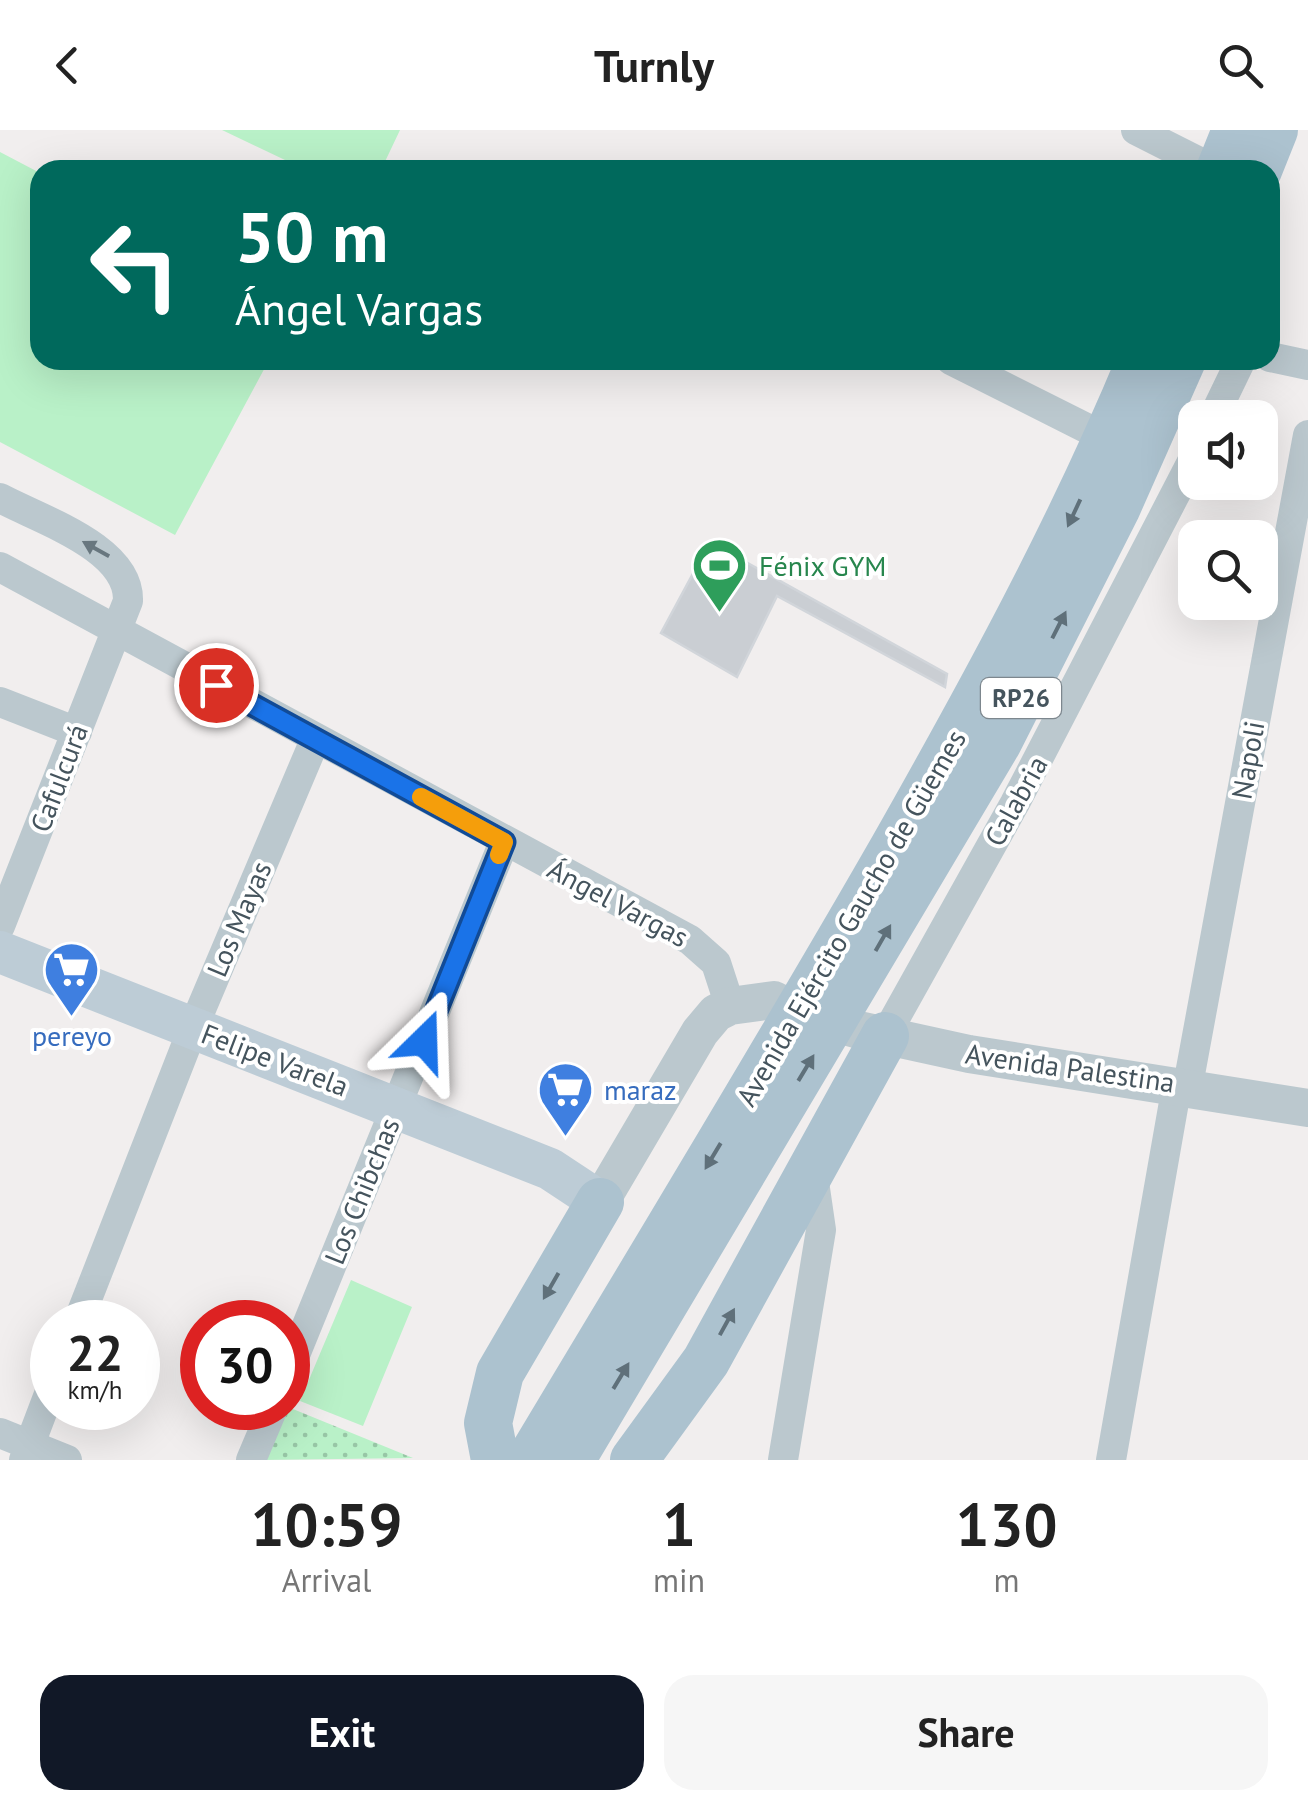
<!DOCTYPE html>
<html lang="en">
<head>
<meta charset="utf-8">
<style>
	:root { --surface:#fff; --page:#f6f6f6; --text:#222; --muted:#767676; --accent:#111827 }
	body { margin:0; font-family:"PT Sans",sans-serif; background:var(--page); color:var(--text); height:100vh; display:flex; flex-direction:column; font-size:38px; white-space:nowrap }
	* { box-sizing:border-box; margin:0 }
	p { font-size:32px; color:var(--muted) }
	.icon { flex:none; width:55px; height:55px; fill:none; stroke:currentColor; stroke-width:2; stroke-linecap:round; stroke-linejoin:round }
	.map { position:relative; height:1330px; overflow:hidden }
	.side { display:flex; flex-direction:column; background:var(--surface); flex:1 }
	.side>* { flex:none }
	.top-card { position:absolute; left:30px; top:30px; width:1250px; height:210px; border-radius:30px; box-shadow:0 10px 40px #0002; background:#00695c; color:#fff; overflow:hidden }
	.controls { position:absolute; left:1178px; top:270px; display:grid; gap:20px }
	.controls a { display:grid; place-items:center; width:100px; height:100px; border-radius:20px; background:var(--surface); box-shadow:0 10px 40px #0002; font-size:50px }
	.speed { position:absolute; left:30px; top:1170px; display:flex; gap:20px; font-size:50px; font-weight:700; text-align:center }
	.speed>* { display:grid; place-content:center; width:130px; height:130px; border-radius:50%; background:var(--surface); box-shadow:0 10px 40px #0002; line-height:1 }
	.speed small { font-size:25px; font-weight:400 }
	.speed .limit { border:15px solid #d22; background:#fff; color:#111 }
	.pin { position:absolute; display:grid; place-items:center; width:85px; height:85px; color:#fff; margin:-42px; border:5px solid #fff; border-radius:50%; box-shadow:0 2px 10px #0007 }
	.me { position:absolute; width:110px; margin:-55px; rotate:22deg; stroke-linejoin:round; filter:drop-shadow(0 0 8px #0008) }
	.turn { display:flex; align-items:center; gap:35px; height:210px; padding:0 40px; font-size:45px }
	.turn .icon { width:130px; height:130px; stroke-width:2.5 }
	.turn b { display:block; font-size:70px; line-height:85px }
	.eta { display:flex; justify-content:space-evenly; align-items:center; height:170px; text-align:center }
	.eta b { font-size:60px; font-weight:800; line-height:70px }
	.primary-button { display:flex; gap:20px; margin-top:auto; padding:20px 40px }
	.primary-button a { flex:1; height:115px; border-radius:30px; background:var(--accent); color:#fff; font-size:40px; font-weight:800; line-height:115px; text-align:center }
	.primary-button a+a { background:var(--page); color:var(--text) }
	header { display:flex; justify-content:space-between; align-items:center; height:130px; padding:0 40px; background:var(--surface); font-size:45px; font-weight:800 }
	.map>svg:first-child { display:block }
	.park { fill:url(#park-dots) }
	.pitch { fill:#b9f1c8 }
	.building { fill:#caced3; stroke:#d1d5da; stroke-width:2.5 }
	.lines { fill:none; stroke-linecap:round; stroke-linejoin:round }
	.path { stroke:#6fd194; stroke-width:5; stroke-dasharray:8 5; stroke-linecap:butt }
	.minor { stroke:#bbc8ce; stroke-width:30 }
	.tertiary { stroke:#bbc8ce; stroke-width:38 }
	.secondary { stroke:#bdccd6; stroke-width:42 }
	.primary { stroke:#acc2cf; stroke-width:48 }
	.oneway { fill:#5f707a }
	.oneway2 { fill:#68777f }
	.route-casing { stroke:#114b97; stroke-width:25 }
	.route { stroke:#1a73e8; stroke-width:18 }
	.slow { stroke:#f59e0b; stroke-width:18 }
	.labels { text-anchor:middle; stroke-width:8; stroke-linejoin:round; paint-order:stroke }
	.shield { fill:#fff; stroke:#7d878e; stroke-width:2.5 }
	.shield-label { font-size:25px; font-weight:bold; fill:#45545d }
	.leisure-label { font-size:28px; fill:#27864d; stroke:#fff; text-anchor:start }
	.street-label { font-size:28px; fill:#45545d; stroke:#fff }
	.shop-label { font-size:28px; fill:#366cbe; stroke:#fff }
</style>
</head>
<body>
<header><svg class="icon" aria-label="back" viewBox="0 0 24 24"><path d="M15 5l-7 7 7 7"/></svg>Turnly<svg class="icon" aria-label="search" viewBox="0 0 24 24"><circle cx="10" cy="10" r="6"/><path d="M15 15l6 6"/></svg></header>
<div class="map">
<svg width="1308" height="1330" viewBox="0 0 1308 1330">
	<defs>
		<pattern id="park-dots" width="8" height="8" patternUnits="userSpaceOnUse" patternTransform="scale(2.5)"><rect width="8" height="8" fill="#b9f1c8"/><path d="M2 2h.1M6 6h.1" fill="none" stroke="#98c6a6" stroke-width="1.8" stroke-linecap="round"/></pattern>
	</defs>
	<rect width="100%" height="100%" fill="#f1eeee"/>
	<path class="park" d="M288 1277 413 1328 262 1330Z"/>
	<path class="pitch" d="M222 0H400L381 40H306Z
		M0 22 40 43V230H269L175 405 0 312Z
		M351 1150 412 1177 363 1296 300 1271Z"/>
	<path class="building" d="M710 412 947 544 945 557 777 466 737 547 661 503Z"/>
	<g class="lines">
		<path class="path" d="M1270 89 1276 73"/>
		<path class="minor" d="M1136 0 1215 40
			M1270 227 1308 235
			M951 230 1108 309
			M1213 288 1241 230
			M0 368C41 390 130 418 128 471L0 796
			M0 437 690 810 716 833 730 876
			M0 572 77 602
			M885 906 1015 673 1195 326
			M1188 955 1308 305
			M78 1192 193 898 315 610
			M288 1242 504 712
			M0 1303 67 1330
			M24 1330 52 1256
			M251 1330 273 1278
			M783 1330 821 1100 812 1038
			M1111 1330 1177 955"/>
		<path class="tertiary" d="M600 1072 700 902 716 883 730 876 774 870 799 883 859 900 969 924 1308 978"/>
		<path class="secondary" d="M0 822 550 1039 600 1072"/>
		<path class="primary" d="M1220 40 1236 0
			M1258 40 1274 0
			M495 1330 488 1293 500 1243 600 1072
			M530 1330C652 1126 776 923 894 717 984 558 1071 399 1141 230
			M571 1330 998 612 1116 379 1182 230
			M634 1330 706 1231 885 906"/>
	</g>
	<defs><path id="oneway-solid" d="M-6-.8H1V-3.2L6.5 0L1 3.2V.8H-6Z" transform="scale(2.5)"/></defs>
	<g class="oneway">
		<use href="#oneway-solid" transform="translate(1074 383) rotate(115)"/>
		<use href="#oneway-solid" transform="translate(1059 495) rotate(-63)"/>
		<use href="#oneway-solid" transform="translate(883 808) rotate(-60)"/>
		<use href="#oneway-solid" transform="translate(806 938) rotate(-59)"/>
		<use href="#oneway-solid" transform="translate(713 1026) rotate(121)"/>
		<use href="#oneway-solid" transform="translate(551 1156) rotate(120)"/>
		<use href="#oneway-solid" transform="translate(727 1192) rotate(-61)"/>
		<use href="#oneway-solid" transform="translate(621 1246) rotate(-59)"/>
	</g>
	<use class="oneway2" href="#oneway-solid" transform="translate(96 419) rotate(-151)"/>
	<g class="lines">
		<defs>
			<path id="route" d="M216 555 504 712 424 911"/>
		</defs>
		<use href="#route" class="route-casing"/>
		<use href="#route" class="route"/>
		<path class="slow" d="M421 667 504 712 499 725"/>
	</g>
	<defs>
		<symbol id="stadium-pin" viewBox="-11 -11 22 30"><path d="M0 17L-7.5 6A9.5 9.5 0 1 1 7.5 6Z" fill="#2e9e5b" stroke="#fff"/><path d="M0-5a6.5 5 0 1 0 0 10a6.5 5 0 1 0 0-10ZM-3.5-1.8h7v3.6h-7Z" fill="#fff"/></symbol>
		<symbol id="supermarket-pin" viewBox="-11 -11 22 30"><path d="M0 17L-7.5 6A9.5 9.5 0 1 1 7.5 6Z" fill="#3f7fe0" stroke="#fff"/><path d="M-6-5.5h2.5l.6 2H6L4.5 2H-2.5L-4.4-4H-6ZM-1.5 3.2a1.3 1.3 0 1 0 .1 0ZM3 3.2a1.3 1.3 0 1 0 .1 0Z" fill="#fff"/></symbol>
	</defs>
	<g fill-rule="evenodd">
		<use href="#stadium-pin" x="688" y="404" width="63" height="86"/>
		<use href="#supermarket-pin" x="40" y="808" width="63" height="86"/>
		<use href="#supermarket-pin" x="534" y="928" width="63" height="86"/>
	</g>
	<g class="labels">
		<rect class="shield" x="981" y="548" width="80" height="40" rx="8"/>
		<g class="shield-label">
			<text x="1021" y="577">RP26</text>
		</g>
		<g class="leisure-label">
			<text x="759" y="446">Fénix GYM</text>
		</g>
		<g class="street-label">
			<text transform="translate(1248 630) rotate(-80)" y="10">Napoli</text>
			<text transform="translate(59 648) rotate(-69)" y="10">Cafulcurá</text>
			<text transform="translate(1016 671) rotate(-61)" y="10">Calabria</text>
			<text transform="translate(618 773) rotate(28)" y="10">Ángel Vargas</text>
			<text transform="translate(851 788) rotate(-60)" y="10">Avenida Ejército Gaucho de Güemes</text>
			<text transform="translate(239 789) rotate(-67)" y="10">Los Mayas</text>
			<text transform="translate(275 930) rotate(21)" y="10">Felipe Varela</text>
			<text transform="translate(1070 938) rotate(8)" y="10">Avenida Palestina</text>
			<text transform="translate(362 1061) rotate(-68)" y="10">Los Chibchas</text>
		</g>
		<g class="shop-label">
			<text x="72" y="916">pereyo</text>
			<text x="604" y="970" text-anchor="start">maraz</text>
		</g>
	</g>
</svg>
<div class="controls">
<a><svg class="icon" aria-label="sound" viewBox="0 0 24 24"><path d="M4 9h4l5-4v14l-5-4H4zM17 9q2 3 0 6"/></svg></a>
<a><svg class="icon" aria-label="search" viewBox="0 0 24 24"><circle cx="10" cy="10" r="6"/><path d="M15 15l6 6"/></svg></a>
</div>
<div class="speed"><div>22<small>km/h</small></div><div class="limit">30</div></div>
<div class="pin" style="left:216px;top:555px;background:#d93025"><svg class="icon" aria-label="arrive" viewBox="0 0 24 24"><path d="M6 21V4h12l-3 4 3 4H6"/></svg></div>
<svg class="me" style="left:424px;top:911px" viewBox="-20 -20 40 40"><path d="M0-17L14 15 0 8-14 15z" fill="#1a73e8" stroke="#fff" stroke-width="4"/></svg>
<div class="top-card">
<div class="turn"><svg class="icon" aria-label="left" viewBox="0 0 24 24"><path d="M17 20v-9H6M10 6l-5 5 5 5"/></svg><div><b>50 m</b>Ángel Vargas</div></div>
</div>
</div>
<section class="side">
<div class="eta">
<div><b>10:59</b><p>Arrival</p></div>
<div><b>1</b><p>min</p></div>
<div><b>130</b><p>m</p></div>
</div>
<div class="primary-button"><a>Exit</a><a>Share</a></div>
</section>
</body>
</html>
